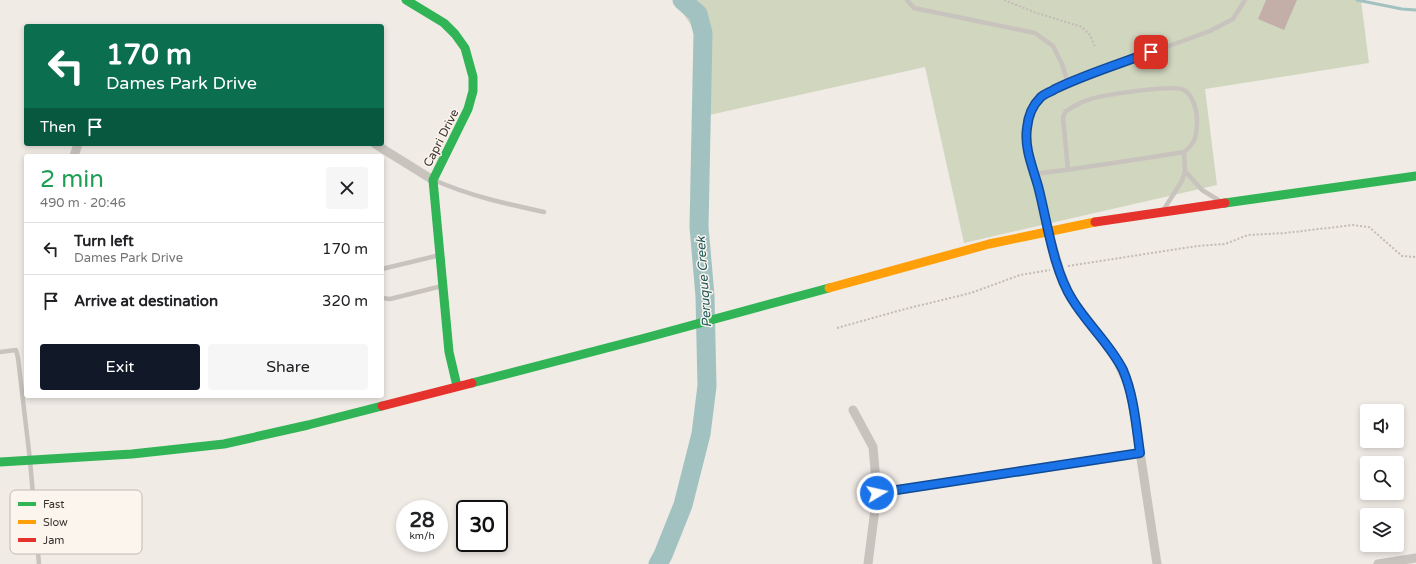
<!DOCTYPE html>
<html lang="en">
<head>
<meta charset="utf-8">
<style>
	:root { --surface:#fff; --page:#f6f6f6; --text:#202124; --muted:#757577; --line:#e0e0e0; --accent:#111827 }
	body { margin:0; font-family:"Varela Round",sans-serif; background:var(--page); color:var(--text); height:100vh; display:flex; flex-direction:column; font-size:15px; white-space:nowrap }
	* { box-sizing:border-box; margin:0 }
	p { font-size:13px; color:var(--muted) }
	.icon { flex:none; width:22px; height:22px; fill:none; stroke:currentColor; stroke-width:2; stroke-linecap:round; stroke-linejoin:round }
	.map { position:relative; flex:1; overflow:hidden }
	.sheet { position:absolute; left:24px; top:154px; width:360px; height:244px; display:flex; flex-direction:column; background:var(--surface); border-radius:4px; box-shadow:0 2px 6px #0003 }
	.sheet>* { flex:none }
	.hud { position:absolute; left:24px; top:24px; width:360px; height:122px; border-radius:4px; box-shadow:0 2px 6px #0003; background:#0b6e4f; color:#fff; overflow:hidden }
	.buttons { position:absolute; left:1360px; top:404px; display:grid; gap:8px }
	.buttons a { display:grid; place-items:center; width:44px; height:44px; border-radius:4px; background:var(--surface); box-shadow:0 2px 6px #0003; font-size:20px }
	.speed { position:absolute; left:396px; top:500px; display:flex; gap:8px; font-size:20px; font-weight:700; text-align:center }
	.speed>* { display:grid; place-content:center; width:52px; height:52px; border-radius:50%; background:var(--surface); box-shadow:0 2px 6px #0003; line-height:1 }
	.speed small { font-size:10px; font-weight:400 }
	.speed .limit { border:2px solid #111; border-radius:6px; background:#fff; color:#111 }
	.pin { position:absolute; display:grid; place-items:center; width:34px; height:34px; color:#fff; margin:-17px; border-radius:8px; box-shadow:0 2px 6px #0006 }
	.me { position:absolute; width:44px; margin:-22px; rotate:81deg; stroke-linejoin:round; filter:drop-shadow(0 0 3px #0008) }
	.turn { display:flex; align-items:center; gap:14px; height:84px; padding:0 16px; font-size:18px }
	.turn .icon { width:52px; height:52px; stroke-width:2.5 }
	.turn b { display:block; font-size:28px; line-height:34px }
	.then { display:flex; align-items:center; height:38px; padding:0 16px; background:#0003; gap:8px; font-size:15px }
	.round { display:grid; place-items:center; flex:none; width:42px; height:42px; border-radius:4px; background:var(--page) }
	.summary { display:flex; align-items:center; justify-content:space-between; height:68px; padding:0 16px }
	h1 { font-size:24px; font-weight:600; line-height:30px; color:#1e9e55 }
	.button { display:flex; gap:8px; margin-top:auto; padding:8px 16px }
	.button a { flex:1; height:46px; border-radius:4px; background:var(--accent); color:#fff; font-size:16px; font-weight:600; line-height:46px; text-align:center }
	.button a+a { background:var(--page); color:var(--text) }
	ul { padding:0; list-style:none }
	li { display:flex; align-items:center; gap:12px; height:52px; padding:0 16px; border-top:1px solid var(--line) }
	li div { flex:1 }
	li b { display:block; font-size:15px }
	li em { font-style:normal }
	.map>svg:first-child { display:block }
	.green { fill:#d1d6bf }
	.lines { fill:none; stroke-linecap:round; stroke-linejoin:round }
	.stream { stroke:#a1c2c1; stroke-width:3 }
	.river { stroke:#a1c2c1; stroke-width:19 }
	.building { fill:#c3afa7 }
	.path { stroke:#c2bbb6; stroke-width:2; stroke-dasharray:2 2; stroke-linecap:butt }
	.lane { stroke:#c9c3be; stroke-width:4.5 }
	.street { stroke:#c9c3be; stroke-width:9 }
	.fast { stroke:#30b455; stroke-width:9 }
	.slow { stroke:#ff9f0a; stroke-width:9 }
	.jam { stroke:#e5322d; stroke-width:9 }
	.route-casing { stroke:#114b97; stroke-width:10 }
	.route { stroke:#1a73e8; stroke-width:7 }
	.labels { text-anchor:middle; stroke-width:3; stroke-linejoin:round; paint-order:stroke }
	.street-label { font-size:12px; fill:#3b302b; stroke:#fbf5ee }
	.water-label { font-size:13px; font-style:italic; fill:#1f5a5e; stroke:#fbf5ee }
	.key { fill:#fbf5ee; stroke:#c1bab4; stroke-width:1 }
	.key-label { font-size:11px; fill:#3b302b }
</style>
</head>
<body>
<div class="map">
<svg width="1416" height="564" viewBox="0 0 1416 564">
	<rect width="100%" height="100%" fill="#f0ebe5"/>
	<path class="green" d="M674 0H1361L1369 63 1205 89 1217 185 964 243 925 67 705 116 699 37Z"/>
	<g class="lines">
		<path class="stream" d="M1357 0 1402 9 1416 10"/>
		<path class="river" d="M658 564 663 555 683 505 701 434 707 386 705 296 699 227 703 33 698 14 682 0"/>
	</g>
	<path class="building" d="M1266 0H1297L1284 30 1258 19Z"/>
	<g class="lines">
		<path class="path" d="M1004 0 1034 12 1082 27 1090 35 1095 47
			M1068 266 1197 246 1225 244 1248 235 1285 233 1353 225 1369 227 1402 256 1416 257
			M837 328 905 309 971 293 1020 275 1050 270"/>
		<path class="lane" d="M907 0 914 8 1035 33 1053 46 1062 64 1068 83
			M1185 171 1202 190 1220 201
			M1034 174C1084 168 1134 160 1184 152 1196 143 1197 134 1197 120 1197 110 1193 95 1184 90 1174 84 1101 95 1088 100 1080 102 1073 107 1066 111L1063 117 1068 170
			M434 180C470 196 507 204 544 212
			M1164 209 1182 181 1185 171 1184 152
			M1048 231 1038 186 1030 163 1027 129 1031 111 1041 97 1068 83 1210 31 1233 19 1245 0
			M382 269 440 255
			M382 298 390 299 442 286
			M0 352 16 350 18 358 30 460 39 564"/>
		<path class="street" d="M375 144 433 180
			M74 156 78 144
			M1048 231 1061 274 1071 298 1114 354 1129 386 1135 419 1157 564
			M853 410 873 447 877 493 868 564
			M877 493 1140 453
			M1378 564 1416 558"/>
		<path class="fast" d="M406 0 444 23 455 34 465 48 473 77V91L468 109 433 180 449 352 457 386
			M1225 203 1416 176
			M472 383 645 338 829 288
			M0 462 132 454 224 444 308 425 382 406"/>
		<path class="slow" d="M829 288 989 244 1095 222"/>
		<path class="jam" d="M1095 222 1225 203
			M382 406 472 383"/>
	</g>
	<g class="lines">
		<defs>
			<path id="route" d="M877 493 1140 453C1136 425 1134 396 1123 370 1110 344 1087 324 1072 299 1053 269 1047 220 1038 186 1033 168 1024 148 1027 128 1028 117 1032 106 1040 98 1043 94 1051 92 1055 89 1086 74 1119 64 1151 52"/>
		</defs>
		<use href="#route" class="route-casing"/>
		<use href="#route" class="route"/>
	</g>
	<g class="labels">
		<g class="street-label">
			<text transform="translate(441 138) rotate(-63)" y="4">Capri Drive</text>
		</g>
		<g class="water-label">
			<text transform="translate(703 282) rotate(-94)" y="5">Peruque Creek</text>
		</g>
	</g>
	<rect x="10" y="490" width="132" height="64" rx="6" class="key"/>
	<rect x="18" y="502" width="18" height="4" fill="#30b455"/>
	<rect x="18" y="520" width="18" height="4" fill="#ff9f0a"/>
	<rect x="18" y="538" width="18" height="4" fill="#e5322d"/>
	<g class="key-label">
		<text x="43" y="508">Fast</text>
		<text x="43" y="526">Slow</text>
		<text x="43" y="544">Jam</text>
	</g>
</svg>
<div class="buttons">
<a><svg class="icon" aria-label="sound" viewBox="0 0 24 24"><path d="M4 9h4l5-4v14l-5-4H4zM17 9q2 3 0 6"/></svg></a>
<a><svg class="icon" aria-label="search" viewBox="0 0 24 24"><circle cx="10" cy="10" r="6"/><path d="M15 15l6 6"/></svg></a>
<a><svg class="icon" aria-label="layers" viewBox="0 0 24 24"><path d="M12 4l9 5-9 5-9-5zM3 14l9 5 9-5"/></svg></a>
</div>
<div class="speed"><div>28<small>km/h</small></div><div class="limit">30</div></div>
<div class="pin" style="left:1151px;top:52px;background:#d93025"><svg class="icon" aria-label="arrive" viewBox="0 0 24 24"><path d="M6 21V4h12l-3 4 3 4H6"/></svg></div>
<svg class="me" style="left:877px;top:493px" viewBox="-20 -20 40 40"><circle r="17" fill="#1a73e8" stroke="#fff" stroke-width="3"/><path d="M0-11L8 9 0 5-8 9z" fill="#fff"/></svg>
<div class="hud">
<div class="turn"><svg class="icon" aria-label="left" viewBox="0 0 24 24"><path d="M17 20v-9H6M10 6l-5 5 5 5"/></svg><div><b>170 m</b>Dames Park Drive</div></div>
<div class="then">Then<svg class="icon" aria-label="arrive" viewBox="0 0 24 24"><path d="M6 21V4h12l-3 4 3 4H6"/></svg></div>
</div>
<section class="sheet">
<div class="summary"><div><h1>2 min</h1><p>490 m · 20:46</p></div><a class="round"><svg class="icon" aria-label="close" viewBox="0 0 24 24"><path d="M6 6l12 12M18 6L6 18"/></svg></a></div>
<ul>
<li><svg class="icon" aria-label="left" viewBox="0 0 24 24"><path d="M17 20v-9H6M10 6l-5 5 5 5"/></svg><div><b>Turn left</b><p>Dames Park Drive</p></div><em>170 m</em></li>
<li><svg class="icon" aria-label="arrive" viewBox="0 0 24 24"><path d="M6 21V4h12l-3 4 3 4H6"/></svg><div><b>Arrive at destination</b></div><em>320 m</em></li>
</ul>
<div class="button"><a>Exit</a><a>Share</a></div>
</section>
</div>
</body>
</html>
